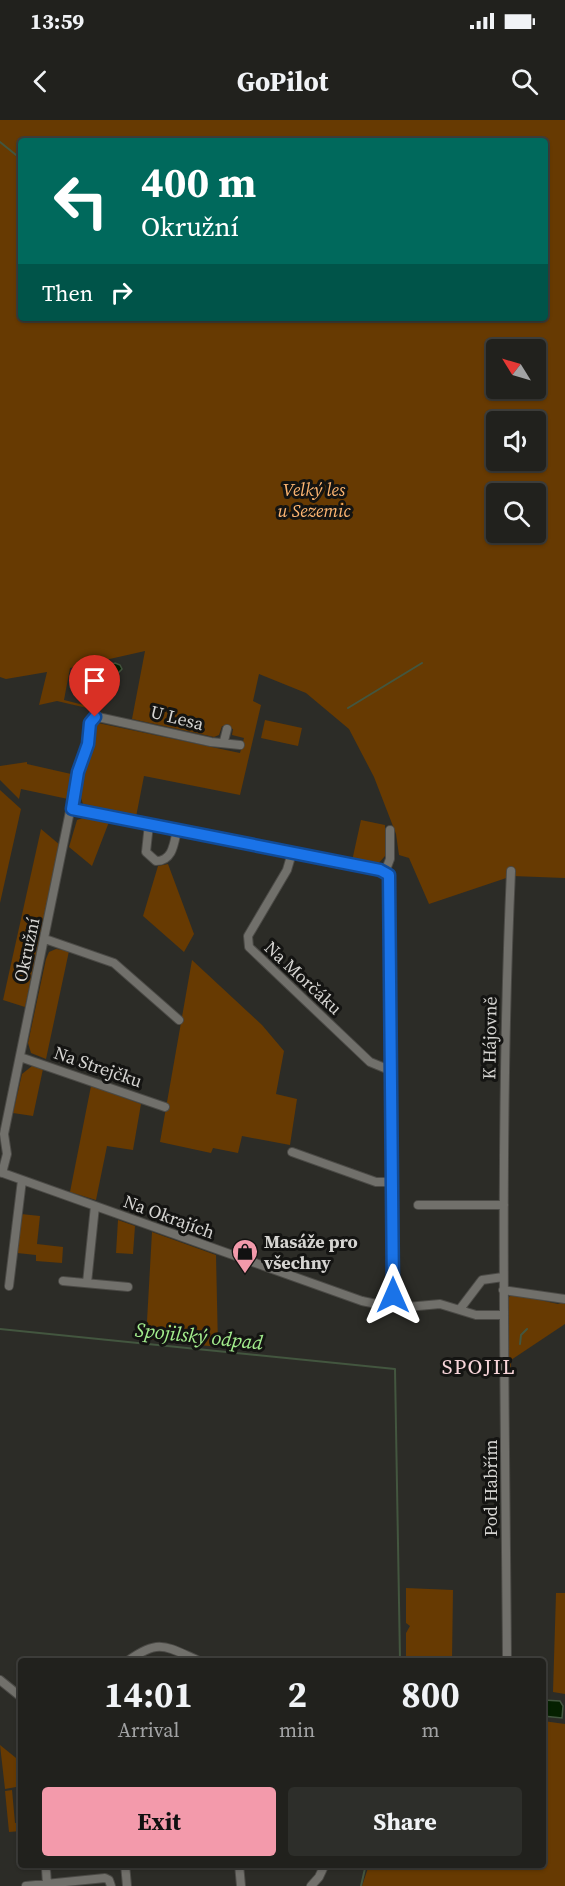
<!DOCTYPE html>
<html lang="en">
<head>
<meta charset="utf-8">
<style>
	:root { --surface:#21211d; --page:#2d2e2a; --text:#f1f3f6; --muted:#a2a3a4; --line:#3e3e3b; --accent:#f39aab }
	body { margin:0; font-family:"Source Serif 4",serif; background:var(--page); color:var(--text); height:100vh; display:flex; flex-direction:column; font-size:22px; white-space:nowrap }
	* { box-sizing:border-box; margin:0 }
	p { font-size:20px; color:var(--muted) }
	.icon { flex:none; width:33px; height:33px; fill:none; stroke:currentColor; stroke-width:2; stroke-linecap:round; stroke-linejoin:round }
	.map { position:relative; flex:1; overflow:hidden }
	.drawer { position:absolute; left:18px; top:1538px; width:528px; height:210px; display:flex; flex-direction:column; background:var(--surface); border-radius:6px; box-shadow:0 2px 4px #0004,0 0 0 2px var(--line) }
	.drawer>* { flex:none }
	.top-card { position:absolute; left:18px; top:18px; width:530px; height:183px; border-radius:6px; box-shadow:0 2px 4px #0004,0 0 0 2px var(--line); background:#00695c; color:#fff; overflow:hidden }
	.needle { width:39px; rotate:307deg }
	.tools { position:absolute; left:486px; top:219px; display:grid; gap:12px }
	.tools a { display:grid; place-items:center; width:60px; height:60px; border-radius:6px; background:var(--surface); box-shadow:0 2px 4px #0004,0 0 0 2px var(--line); font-size:30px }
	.pin { position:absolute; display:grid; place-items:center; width:51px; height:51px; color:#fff; margin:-62px -26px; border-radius:50% 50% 50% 0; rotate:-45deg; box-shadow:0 0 6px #0007 }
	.pin .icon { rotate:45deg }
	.me { position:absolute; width:66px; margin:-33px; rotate:0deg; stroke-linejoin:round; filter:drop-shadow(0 0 4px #0008) }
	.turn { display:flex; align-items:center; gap:21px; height:126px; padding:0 24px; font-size:27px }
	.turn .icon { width:78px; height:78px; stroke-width:2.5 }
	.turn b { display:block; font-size:42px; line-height:51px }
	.then { display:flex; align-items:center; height:57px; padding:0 24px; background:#0003; gap:12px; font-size:22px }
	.eta { display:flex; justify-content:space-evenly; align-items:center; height:102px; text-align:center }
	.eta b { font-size:36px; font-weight:700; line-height:42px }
	.cta { display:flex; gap:12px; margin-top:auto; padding:12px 24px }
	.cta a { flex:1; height:69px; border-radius:6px; background:var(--accent); color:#111; font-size:24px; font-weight:700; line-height:69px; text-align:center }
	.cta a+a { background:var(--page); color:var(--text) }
	.status { display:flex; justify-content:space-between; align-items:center; height:42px; padding:0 30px; background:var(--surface); direction:ltr }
	.status svg { height:16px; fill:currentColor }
	header { display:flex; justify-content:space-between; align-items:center; height:78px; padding:0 24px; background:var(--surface); font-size:27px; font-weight:700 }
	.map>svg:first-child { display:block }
	.green { fill:#673a02; fill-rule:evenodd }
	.water { fill:#052000; stroke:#43563f; stroke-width:1.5 }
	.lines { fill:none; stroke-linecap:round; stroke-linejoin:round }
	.stream { stroke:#43563f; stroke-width:2 }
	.minor-casing { stroke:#4b4a46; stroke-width:10 }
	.minor { stroke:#71706b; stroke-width:8 }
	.route-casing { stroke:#114b97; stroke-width:15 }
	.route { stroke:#1a73e8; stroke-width:10 }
	.labels { text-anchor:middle; stroke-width:6; stroke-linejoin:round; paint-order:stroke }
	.park-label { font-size:18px; font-style:italic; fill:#feb672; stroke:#141412 }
	.street-label { font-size:18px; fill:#d5d4d1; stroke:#141412 }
	.poi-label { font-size:18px; font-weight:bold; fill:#d5d4d1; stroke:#141412; text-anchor:start }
	.water-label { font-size:20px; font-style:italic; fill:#a4ef8e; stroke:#141412 }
	.quarter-label { font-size:21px; letter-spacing:1.5px; fill:#f8d5da; stroke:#141412 }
</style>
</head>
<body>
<div class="status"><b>13:59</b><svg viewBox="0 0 49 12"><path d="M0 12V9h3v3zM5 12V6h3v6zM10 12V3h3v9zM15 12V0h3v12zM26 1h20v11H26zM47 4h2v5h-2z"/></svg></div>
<header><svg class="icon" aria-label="back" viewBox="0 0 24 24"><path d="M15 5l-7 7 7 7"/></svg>GoPilot<svg class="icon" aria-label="search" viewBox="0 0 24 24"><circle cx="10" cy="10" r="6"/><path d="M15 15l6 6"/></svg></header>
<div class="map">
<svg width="565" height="1766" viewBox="0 0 565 1766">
	<rect width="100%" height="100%" fill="#2c2c27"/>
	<path class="green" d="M0 0H565V758L512 756 429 784 409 738 399 735 396 714 374 657 349 609 306 573 259 554 253 581 261 585 240 675 144 656 136 697 83 684 80 675 95 607 98 603 240 633 244 618 232 615 233 609 222 606 219 615 214 617 132 599 145 531 70 548 64 580 84 585 89 579 87 588 57 581 39 585 47 552 6 559 0 557ZM21 21H544V198H21ZM496 230H536V268H496ZM496 302H536V340H496ZM496 374H536V412H496Z
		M265 600 302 608 298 626 261 618Z
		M27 642V644L71 654 74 651 68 679 21 669 19 679 0 660V646Z
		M0 670 21 689 0 783Z
		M86 697 109 702 92 746 69 727 77 700Z
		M361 700 385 705V736L378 744 352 741Z
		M41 709 60 725 25 887 3 880Z
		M168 744 194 814 184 832 143 796 158 746Z
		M56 829 69 831 46 939 31 933 28 923 46 839 49 832Z
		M192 840 262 905 284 931 276 974 297 979 290 1025 242 1016 238 1033 213 1028 211 1033 160 1022Z
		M32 946 43 949 33 996 13 993 22 954Z
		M91 966 141 984 133 1030 107 1026 96 1080 70 1072Z
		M21 1094 40 1096 37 1124 63 1127 62 1143 36 1141V1135L17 1133Z
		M118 1100 135 1106 133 1134 116 1133Z
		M152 1112 216 1135 218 1227 146 1219Z
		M512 1174 558 1184 565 1182V1204L511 1240V1247H507L506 1180Z
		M406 1468 453 1470 452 1540H406V1513L410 1506 406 1503Z
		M556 1473H565V1574L553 1572Z
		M543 1601 565 1604V1766H362L369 1745 543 1744Z
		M0 1625 21 1642V1670L17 1671 16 1667 5 1669Z
		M12 1670 15 1703H21V1711L9 1712 5 1671Z"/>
	<path class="water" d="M115 543 120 545 122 549C112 562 89 568 73 570L70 567 72 559Z
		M543 1580 560 1581 563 1586 562 1598 543 1596Z"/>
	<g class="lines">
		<path class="stream" d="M0 22 21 39
			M348 588 422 543
			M0 1209 395 1249 400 1540
			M520 1224 521 1215 527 1209
			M361 1766 366 1744"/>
		<defs>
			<path id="minor" d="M224 621 227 609
				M72 689 385 752
				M149 704 146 732 156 741C173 741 174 723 177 710
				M390 710V739L385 752 390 760 394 1172 391 1187
				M292 733 287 750 248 816 249 827 370 942 392 951
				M45 819 114 843 179 900
				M20 937 165 987
				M292 1032 376 1062H393
				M0 1052 362 1181 396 1188 440 1184 476 1195H503
				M2 1053 7 1034 4 1014 78 652 88 624 91 601 98 597 211 622 240 625
				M418 1085H504
				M63 1161 128 1167
				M87 1163 95 1086
				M9 1166 22 1060
				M503 1170 565 1179
				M460 1189 482 1160 503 1157
				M129 1540C159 1519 165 1526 197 1540
				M507 1540C505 1277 499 1014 511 751
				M0 1560 21 1577
				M125 1744 127 1766
				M239 1744 241 1766
				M47 1764 46 1749 50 1744
				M26 1766 105 1758 109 1760 111 1766
				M311 1766 319 1757 325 1744"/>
		</defs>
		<use href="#minor" class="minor-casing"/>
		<use href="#minor" class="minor"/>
	</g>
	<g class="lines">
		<defs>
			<path id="route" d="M95 597 90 603 88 624 78 652 72 689 380 750 389 755 393 1175"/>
		</defs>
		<use href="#route" class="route-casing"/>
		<use href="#route" class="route"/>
	</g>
	<defs>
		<symbol id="shop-pin" viewBox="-11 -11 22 30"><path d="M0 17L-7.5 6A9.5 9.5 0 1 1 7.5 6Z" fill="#f39aab" stroke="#141412"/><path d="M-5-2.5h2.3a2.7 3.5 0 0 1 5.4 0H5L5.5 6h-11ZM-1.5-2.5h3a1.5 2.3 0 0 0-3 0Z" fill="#111"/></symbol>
	</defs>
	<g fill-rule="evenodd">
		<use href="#shop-pin" x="230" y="1117" width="30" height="40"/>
	</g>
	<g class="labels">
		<g class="park-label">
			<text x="314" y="376">Velký les<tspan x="314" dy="21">u Sezemic</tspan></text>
		</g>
		<g class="street-label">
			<text transform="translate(177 598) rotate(14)" y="6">U Lesa</text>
			<text transform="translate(27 830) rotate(-78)" y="6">Okružní</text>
			<text transform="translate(303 858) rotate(43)" y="6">Na Morčáku</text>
			<text transform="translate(490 918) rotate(-89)" y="6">K Hájovně</text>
			<text transform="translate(98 947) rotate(19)" y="6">Na Strejčku</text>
			<text transform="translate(169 1097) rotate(20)" y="6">Na Okrajích</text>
			<text transform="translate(491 1368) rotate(-90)" y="6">Pod Habřím</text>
		</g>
		<g class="poi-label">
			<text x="264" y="1128">Masáže pro<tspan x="264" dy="21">všechny</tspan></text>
		</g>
		<g class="water-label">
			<text transform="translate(199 1216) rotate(6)" y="7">Spojilský odpad</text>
		</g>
		<g class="quarter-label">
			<text x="479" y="1254">SPOJIL</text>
		</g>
	</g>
</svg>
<div class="tools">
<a><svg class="needle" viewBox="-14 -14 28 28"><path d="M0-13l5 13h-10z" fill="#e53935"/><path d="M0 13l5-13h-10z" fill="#a2a3a4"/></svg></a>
<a><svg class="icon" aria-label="sound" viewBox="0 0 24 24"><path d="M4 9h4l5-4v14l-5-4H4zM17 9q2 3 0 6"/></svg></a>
<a><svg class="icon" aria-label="search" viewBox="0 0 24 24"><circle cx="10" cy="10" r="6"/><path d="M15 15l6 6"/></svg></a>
</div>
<div class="pin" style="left:95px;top:597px;background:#d93025"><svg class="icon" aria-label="arrive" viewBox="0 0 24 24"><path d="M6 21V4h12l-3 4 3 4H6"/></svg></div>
<svg class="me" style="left:393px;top:1175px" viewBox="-20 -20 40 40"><path d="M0-17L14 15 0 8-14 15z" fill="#1a73e8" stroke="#fff" stroke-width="4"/></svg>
<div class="top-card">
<div class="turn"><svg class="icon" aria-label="left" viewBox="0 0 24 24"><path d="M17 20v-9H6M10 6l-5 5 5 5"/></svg><div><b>400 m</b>Okružní</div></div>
<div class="then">Then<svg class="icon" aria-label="right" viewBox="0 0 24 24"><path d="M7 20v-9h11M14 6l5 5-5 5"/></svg></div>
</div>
<section class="drawer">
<div class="eta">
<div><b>14:01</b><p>Arrival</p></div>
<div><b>2</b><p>min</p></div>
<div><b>800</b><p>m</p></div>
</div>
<div class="cta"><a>Exit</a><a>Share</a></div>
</section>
</div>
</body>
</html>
